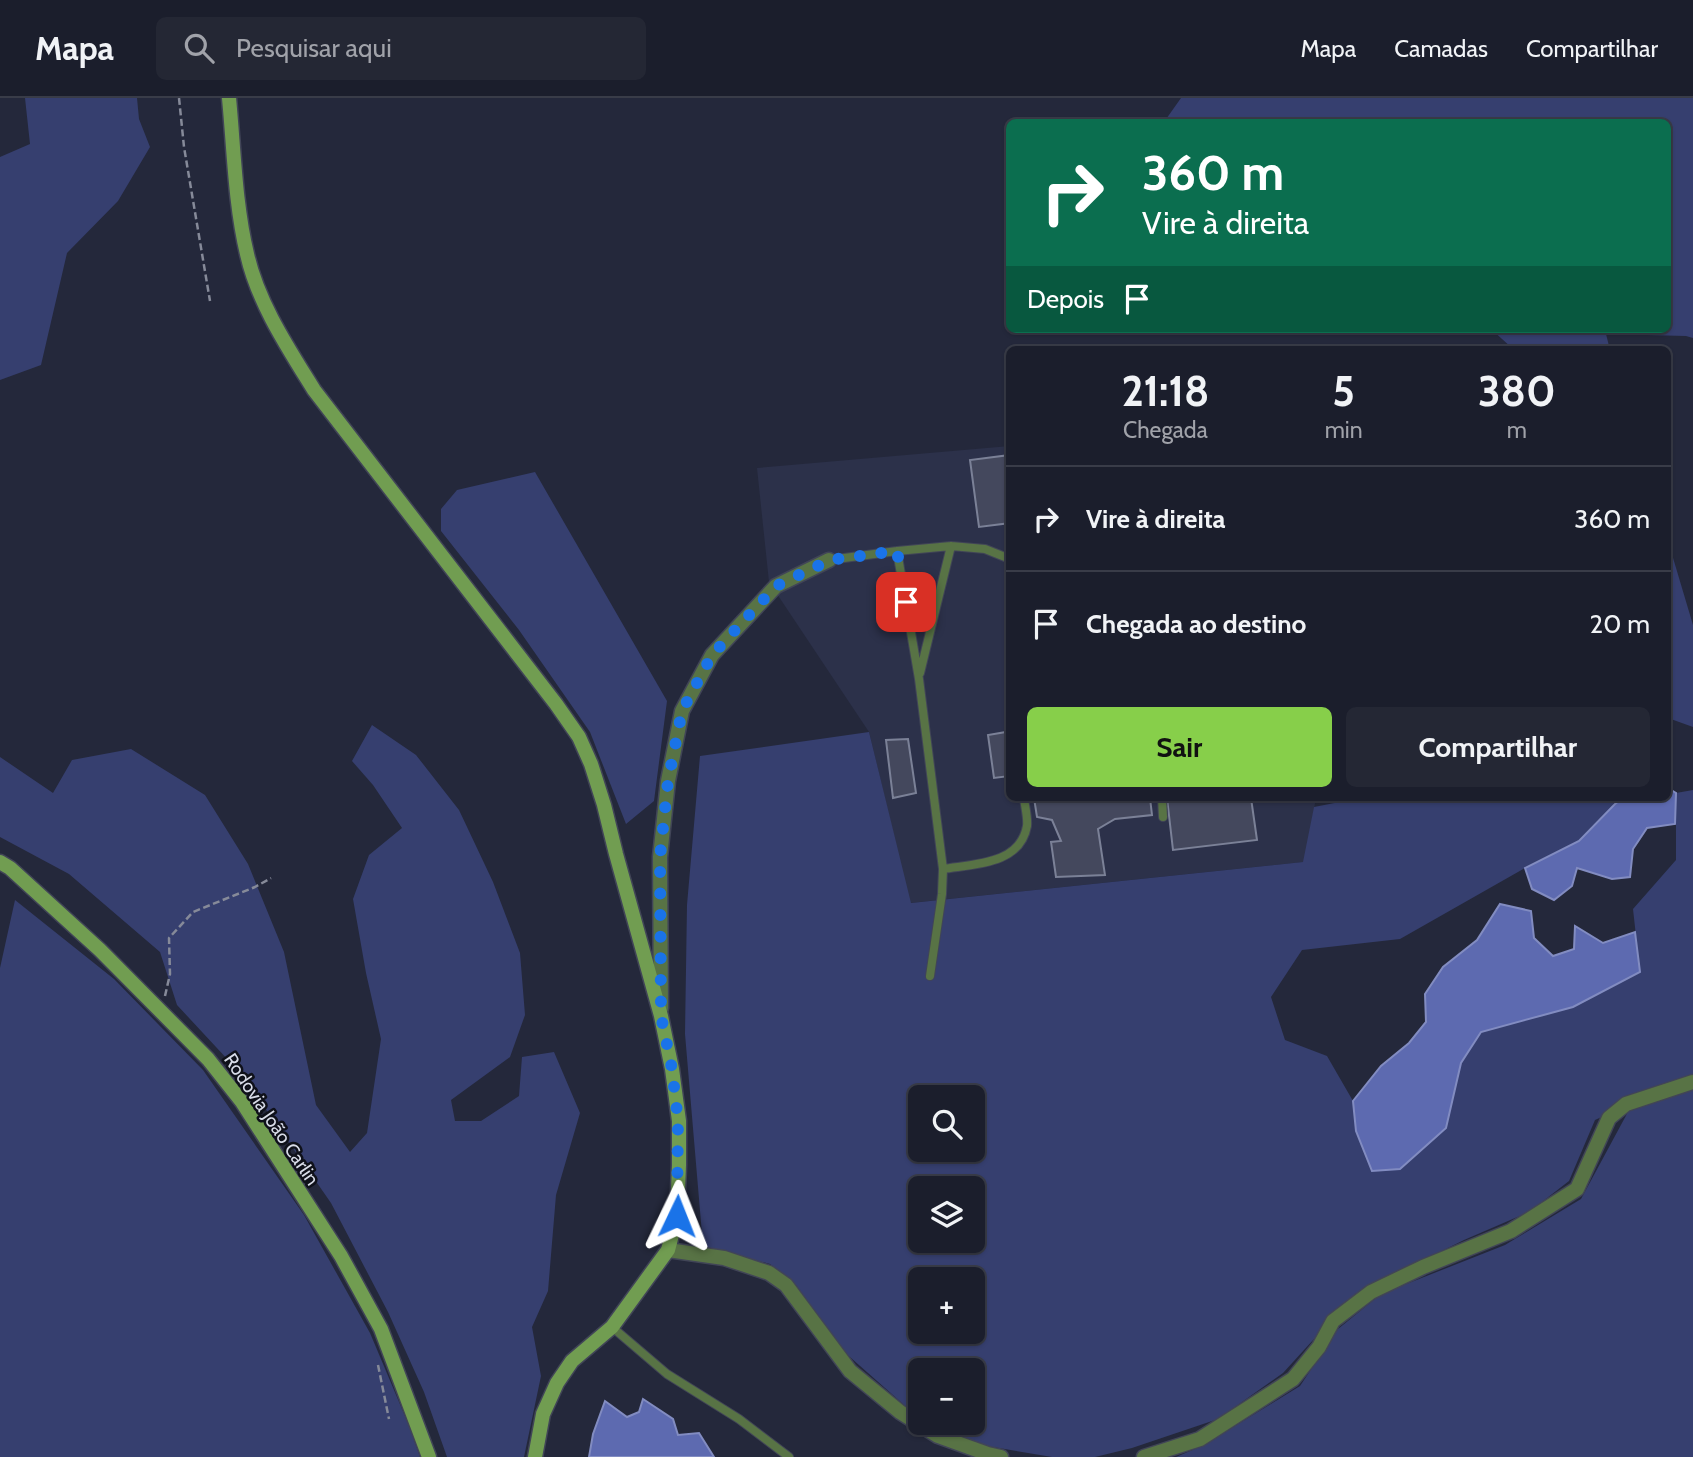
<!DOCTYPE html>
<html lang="pt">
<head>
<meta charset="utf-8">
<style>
	:root { --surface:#1b1e2c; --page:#242734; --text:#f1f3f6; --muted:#a0a2a9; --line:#393c48; --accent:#87cf4a }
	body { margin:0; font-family:Cabin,sans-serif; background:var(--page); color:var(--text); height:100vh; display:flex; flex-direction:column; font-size:26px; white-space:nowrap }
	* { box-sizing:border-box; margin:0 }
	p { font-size:23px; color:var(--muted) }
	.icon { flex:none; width:38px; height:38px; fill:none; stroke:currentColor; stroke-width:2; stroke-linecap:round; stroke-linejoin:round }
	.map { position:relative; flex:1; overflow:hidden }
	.sheet { position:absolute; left:1006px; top:248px; width:665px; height:455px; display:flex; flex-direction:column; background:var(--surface); border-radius:10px; box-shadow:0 2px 5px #0004,0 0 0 2px var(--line) }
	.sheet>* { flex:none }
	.hud { position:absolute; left:1006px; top:21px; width:665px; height:214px; border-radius:10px; box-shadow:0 2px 5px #0004,0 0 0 2px var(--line); background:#0b6e4f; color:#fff; overflow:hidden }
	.tools { position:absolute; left:908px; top:987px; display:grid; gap:14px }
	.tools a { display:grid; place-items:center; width:77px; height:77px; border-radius:10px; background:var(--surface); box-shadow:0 2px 5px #0004,0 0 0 2px var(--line); font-size:35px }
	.pin { position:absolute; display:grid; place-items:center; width:60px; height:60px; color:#fff; margin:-30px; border-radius:14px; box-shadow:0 4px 10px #0006 }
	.me { position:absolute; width:77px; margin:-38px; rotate:2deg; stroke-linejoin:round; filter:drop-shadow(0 0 5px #0008) }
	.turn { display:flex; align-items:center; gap:24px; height:147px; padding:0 21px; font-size:32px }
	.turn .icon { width:91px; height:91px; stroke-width:2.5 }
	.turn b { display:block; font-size:49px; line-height:60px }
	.then { display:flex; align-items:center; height:66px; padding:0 21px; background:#0003; gap:14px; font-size:26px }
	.eta { display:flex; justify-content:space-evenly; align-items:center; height:119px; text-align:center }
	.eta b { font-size:42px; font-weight:700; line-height:49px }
	.action { display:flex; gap:14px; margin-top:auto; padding:14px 21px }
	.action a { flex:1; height:80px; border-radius:10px; background:var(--accent); color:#111; font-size:28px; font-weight:700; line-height:80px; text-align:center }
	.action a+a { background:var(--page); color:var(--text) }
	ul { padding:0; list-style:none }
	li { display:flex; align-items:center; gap:21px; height:105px; padding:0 21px; border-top:2px solid var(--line) }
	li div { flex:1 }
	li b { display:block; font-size:26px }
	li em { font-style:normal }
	header { display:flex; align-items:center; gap:42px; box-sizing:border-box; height:98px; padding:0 35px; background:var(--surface); border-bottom:2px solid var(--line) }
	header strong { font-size:33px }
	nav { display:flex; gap:38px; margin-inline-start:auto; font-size:24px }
	.search { width:490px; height:63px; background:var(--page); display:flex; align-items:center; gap:18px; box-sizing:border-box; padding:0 24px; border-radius:10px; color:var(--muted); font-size:26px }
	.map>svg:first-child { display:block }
	.built { fill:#2c314a }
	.green { fill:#363f6f; fill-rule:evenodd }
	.water { fill:#5d6ab0; stroke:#828cc1; stroke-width:2 }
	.building { fill:#44485d; stroke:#7b8197; stroke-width:2 }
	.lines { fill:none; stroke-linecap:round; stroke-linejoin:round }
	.lane-casing { stroke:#414557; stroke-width:10 }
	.street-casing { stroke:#414557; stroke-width:17 }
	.secondary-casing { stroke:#414557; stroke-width:17 }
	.path { stroke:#868a99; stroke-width:2.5; stroke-dasharray:7 3.5; stroke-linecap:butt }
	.lane { stroke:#587345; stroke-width:8 }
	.street { stroke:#587345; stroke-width:14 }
	.secondary { stroke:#719d51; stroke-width:14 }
	.route { stroke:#1a73e8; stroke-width:12; stroke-dasharray:0 21.6 }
	.labels { text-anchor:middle; stroke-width:5; stroke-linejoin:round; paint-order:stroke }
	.street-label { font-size:19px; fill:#d8dce8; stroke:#0f111a }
</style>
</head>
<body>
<header>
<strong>Mapa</strong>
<div class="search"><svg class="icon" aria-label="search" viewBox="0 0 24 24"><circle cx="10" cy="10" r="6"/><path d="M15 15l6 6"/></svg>Pesquisar aqui</div>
<nav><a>Mapa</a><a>Camadas</a><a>Compartilhar</a></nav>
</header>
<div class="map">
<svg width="1693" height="1359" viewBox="0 0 1693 1359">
	<rect width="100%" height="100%" fill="#24283b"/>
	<path class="built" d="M1010 348V700H1316L1304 764 910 805 869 634 769 484 757 370Z"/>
	<path class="green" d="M25 0H137L139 21 150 49 118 103 67 155 41 267 0 282V59L30 46Z
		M1181 0H1693V240L1686 238 1606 236 1610 252H1506L1512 250 1491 231H1668V24H1164Z
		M535 374 667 603 654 703 626 726 590 634 519 532 441 433V411L457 392Z
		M1668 443 1693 527V629L1668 620Z
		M372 627 416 657 459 712 493 784 520 855 525 917 510 959 451 1002 455 1023H481L519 998 522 959 554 954 580 1015 556 1097 548 1193 532 1229 541 1278 524 1359H447L424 1294 388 1214 331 1105 242 977 177 907 160 854 69 776 0 739V659L53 695 72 662 131 651 205 697 248 766 284 854 316 1007 350 1054 367 1035 381 941 366 875 353 801 369 757 402 730 373 687 352 663Z
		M869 634 911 805 1303 764 1314 709 1360 700H1606L1615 706 1579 743 1525 770 1400 841 1302 852 1271 899 1285 942 1327 958 1353 1003 1356 1033 1446 1030 1461 965 1481 934 1573 909 1640 874 1633 811 1676 762V695L1693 692V977L1595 1022 1569 1083 1529 1114 1464 1142 1355 1196 1283 1275 1218 1321 1132 1350 1095 1359H1052L975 1346 934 1325H973V1272H920V1318L911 1313 842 1252 796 1187 770 1166 703 1148 685 936 687 807 700 658ZM920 999H973V1052H920ZM920 1090H973V1143H920ZM920 1181H973V1234H920Z
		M15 802 114 881 203 972 304 1117 370 1235 410 1330 420 1359H0V870Z
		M1693 991V1359H1176L1204 1347 1300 1288 1338 1231 1381 1196 1505 1147 1581 1101 1629 1012Z"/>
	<path class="water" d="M1668 690 1676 695 1675 726 1647 730 1633 751 1630 779 1612 781 1577 770 1572 788 1554 802 1532 791 1525 770 1579 743 1615 706 1623 700H1668Z
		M1500 806 1531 813 1534 840 1553 858 1574 851 1575 828 1603 845 1635 834 1640 874 1573 909 1481 934 1461 965 1446 1030 1400 1071 1372 1073 1356 1033 1353 1003 1381 968 1409 945 1426 924 1425 896 1443 869 1477 842Z
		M643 1301 673 1321 678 1337 699 1335 714 1359H589L593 1336 605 1303 627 1319 639 1314Z"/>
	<path class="building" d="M1010 357V425L979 429 970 362Z
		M1006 634 1010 678 994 680 988 637Z
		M908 641 916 695 893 700 886 642Z
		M1034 700H1150L1152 717 1115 721 1098 731 1105 777 1056 779 1051 744 1061 743 1052 722 1037 719Z
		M1167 700H1251L1257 742 1173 752Z"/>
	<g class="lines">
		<defs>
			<path id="lane" d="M897 453 919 581 943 771 942 796 930 878
				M829 462 897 453 951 448 985 451 1010 461
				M920 575 951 448
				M1162 700 1163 719
				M943 771C973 766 1020 767 1027 728 1028 720 1025 709 1024 700
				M612 1229 667 1276 739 1321 789 1359"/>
			<path id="street" d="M661 910 660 759 668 683 682 613 712 557 776 488 829 462
				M668 1152 724 1160 769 1175 786 1187 850 1273 900 1314 938 1338 988 1356 1001 1359
				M1144 1359 1200 1341 1293 1281 1319 1249 1333 1223 1371 1194 1423 1169 1511 1133 1577 1091 1609 1020 1626 1006 1693 984"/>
			<path id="secondary" d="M229 0C234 52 235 106 247 156 258 205 288 250 314 292L556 606 579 639 591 666 604 707 616 756 661 918 672 971 679 1023V1067L677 1118 668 1152 612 1229 572 1263 557 1285 543 1316 535 1359
				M0 764 10 770 100 852 208 961 242 1004 341 1158 381 1231 429 1359"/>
		</defs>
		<use href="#lane" class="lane-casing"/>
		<use href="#street" class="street-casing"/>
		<use href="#secondary" class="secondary-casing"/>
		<path class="path" d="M179 0 184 49 210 203
			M165 898 170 876 169 840 193 814 255 789 271 780
			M378 1267 389 1321"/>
		<use href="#lane" class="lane"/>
		<use href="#street" class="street"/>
		<use href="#secondary" class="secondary"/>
	</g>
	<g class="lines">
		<path class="route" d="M677 1118 678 1023 672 971 661 918 660 759 668 683 682 613 712 557 776 488 830 462 897 453 906 504"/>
	</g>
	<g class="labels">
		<g class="street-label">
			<text transform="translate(272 1021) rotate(56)" y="7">Rodovia João Carlin</text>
		</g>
	</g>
</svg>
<div class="tools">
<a><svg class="icon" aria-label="search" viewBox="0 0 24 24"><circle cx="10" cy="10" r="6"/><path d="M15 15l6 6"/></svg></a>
<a><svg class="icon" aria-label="layers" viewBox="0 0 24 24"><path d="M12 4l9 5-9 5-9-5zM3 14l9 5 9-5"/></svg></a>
<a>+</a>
<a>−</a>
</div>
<div class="pin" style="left:906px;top:504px;background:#d93025"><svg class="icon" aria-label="arrive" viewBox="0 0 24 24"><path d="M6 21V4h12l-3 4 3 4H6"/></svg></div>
<svg class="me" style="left:677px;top:1118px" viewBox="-20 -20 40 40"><path d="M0-17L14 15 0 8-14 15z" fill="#1a73e8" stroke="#fff" stroke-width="4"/></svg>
<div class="hud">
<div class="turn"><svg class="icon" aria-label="right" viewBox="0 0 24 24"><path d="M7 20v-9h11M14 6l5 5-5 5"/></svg><div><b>360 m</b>Vire à direita</div></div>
<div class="then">Depois<svg class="icon" aria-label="arrive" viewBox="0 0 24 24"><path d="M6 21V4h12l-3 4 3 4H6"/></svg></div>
</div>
<section class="sheet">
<div class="eta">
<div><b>21:18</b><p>Chegada</p></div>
<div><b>5</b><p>min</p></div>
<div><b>380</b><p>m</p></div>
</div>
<ul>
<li><svg class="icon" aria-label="right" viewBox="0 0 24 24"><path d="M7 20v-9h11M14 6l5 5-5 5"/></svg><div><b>Vire à direita</b></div><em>360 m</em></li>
<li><svg class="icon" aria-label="arrive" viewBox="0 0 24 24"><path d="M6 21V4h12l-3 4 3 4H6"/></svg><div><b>Chegada ao destino</b></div><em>20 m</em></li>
</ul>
<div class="action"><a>Sair</a><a>Compartilhar</a></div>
</section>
</div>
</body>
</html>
